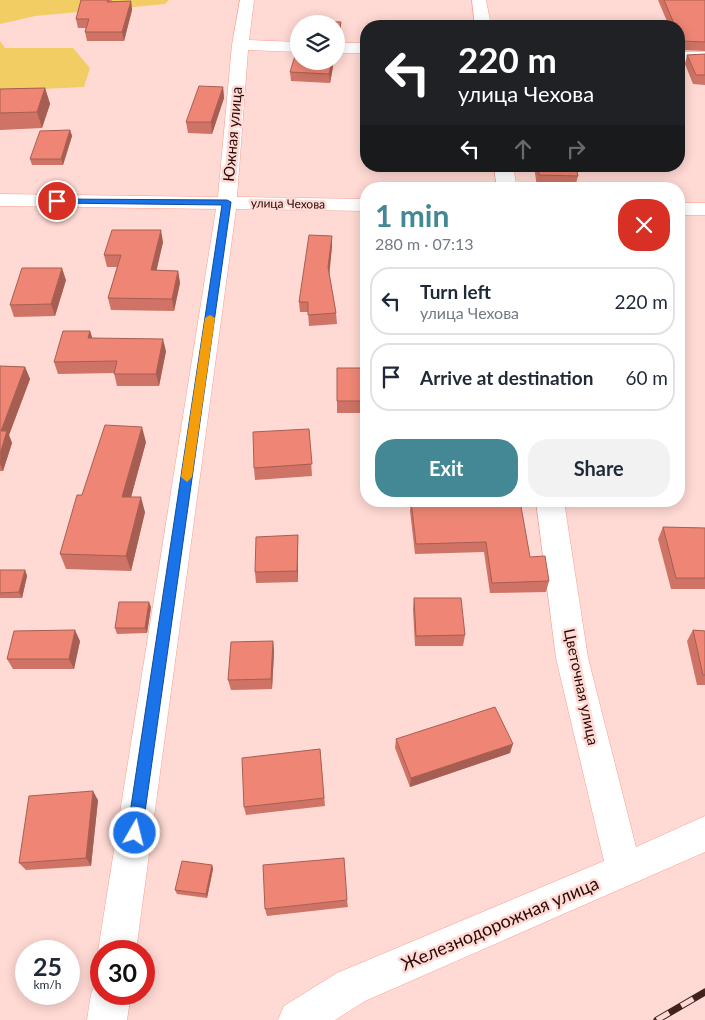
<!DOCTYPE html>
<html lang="en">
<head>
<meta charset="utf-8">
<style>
	:root { --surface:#fff; --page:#f2f2f3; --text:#1f2937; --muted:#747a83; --line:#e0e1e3; --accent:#438894 }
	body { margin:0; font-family:Lato,sans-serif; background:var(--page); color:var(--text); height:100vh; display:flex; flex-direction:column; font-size:19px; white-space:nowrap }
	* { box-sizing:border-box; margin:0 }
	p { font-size:16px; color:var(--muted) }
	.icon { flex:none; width:28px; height:28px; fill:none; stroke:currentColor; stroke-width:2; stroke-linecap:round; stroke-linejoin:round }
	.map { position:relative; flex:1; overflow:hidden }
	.drawer { position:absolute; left:360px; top:182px; width:325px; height:325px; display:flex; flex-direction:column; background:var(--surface); border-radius:20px; box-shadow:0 2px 12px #0003 }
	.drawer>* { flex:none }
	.banner { position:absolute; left:360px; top:20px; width:325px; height:152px; border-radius:20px; box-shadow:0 2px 12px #0003; background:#202124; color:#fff; overflow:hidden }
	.fabs { position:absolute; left:290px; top:15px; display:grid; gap:10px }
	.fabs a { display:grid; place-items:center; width:55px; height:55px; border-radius:50%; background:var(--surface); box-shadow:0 2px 12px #0003; font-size:25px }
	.speed { position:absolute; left:15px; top:940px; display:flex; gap:10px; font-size:25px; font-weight:700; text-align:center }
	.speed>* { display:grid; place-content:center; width:65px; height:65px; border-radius:50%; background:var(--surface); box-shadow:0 2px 12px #0003; line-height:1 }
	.speed small { font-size:12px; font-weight:400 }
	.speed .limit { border:8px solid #d22; background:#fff; color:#111 }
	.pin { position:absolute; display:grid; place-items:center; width:42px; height:42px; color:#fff; margin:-21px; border:2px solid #fff; border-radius:50%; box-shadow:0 1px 5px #0007 }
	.me { position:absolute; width:55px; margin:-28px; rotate:8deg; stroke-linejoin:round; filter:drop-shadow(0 0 4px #0008) }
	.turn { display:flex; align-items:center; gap:18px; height:105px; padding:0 15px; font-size:22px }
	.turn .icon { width:65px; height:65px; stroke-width:2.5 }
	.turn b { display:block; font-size:35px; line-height:42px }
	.lanes { display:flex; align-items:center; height:48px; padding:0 15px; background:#0003; justify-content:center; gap:25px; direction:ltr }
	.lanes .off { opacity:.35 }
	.round { display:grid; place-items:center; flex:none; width:52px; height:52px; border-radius:20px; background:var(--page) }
	.summary { display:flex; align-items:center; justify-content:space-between; height:85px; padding:0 15px }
	h1 { font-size:30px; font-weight:700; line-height:38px; color:var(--accent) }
	.button { display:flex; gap:10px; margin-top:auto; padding:10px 15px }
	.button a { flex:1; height:58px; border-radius:20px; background:var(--accent); color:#fff; font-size:20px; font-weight:700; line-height:58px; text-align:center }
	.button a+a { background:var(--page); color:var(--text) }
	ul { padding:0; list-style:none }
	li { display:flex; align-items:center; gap:15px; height:68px; margin:0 10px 8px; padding:0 5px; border:2px solid var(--line); border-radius:20px }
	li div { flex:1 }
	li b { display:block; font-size:19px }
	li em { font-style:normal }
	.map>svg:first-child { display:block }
	.green { fill:#f2cd63 }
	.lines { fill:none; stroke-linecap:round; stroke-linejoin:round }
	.street-casing { stroke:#f8a091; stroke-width:1 }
	.street { fill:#fff; fill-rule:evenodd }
	.rail-casing { stroke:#42221e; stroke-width:7 }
	.rail { stroke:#ffd9d3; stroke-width:5; stroke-dasharray:14; stroke-linecap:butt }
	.wall { fill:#ce7365 }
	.shaded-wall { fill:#a75e52 }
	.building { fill:#ef8675; stroke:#a75e52 }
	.route { fill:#1a73e8; stroke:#114b97 }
	.slow { fill:#f59e0b }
	.labels { text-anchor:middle; stroke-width:5; stroke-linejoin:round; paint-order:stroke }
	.far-street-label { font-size:12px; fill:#280905; stroke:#ffd9d3 }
	.street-label { font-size:15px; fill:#280905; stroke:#ffd9d3 }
	.near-street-label { font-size:18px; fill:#280905; stroke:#ffd9d3 }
</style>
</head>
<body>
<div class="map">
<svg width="705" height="1020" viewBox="0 0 705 1020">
	<rect width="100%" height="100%" fill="#ffd9d3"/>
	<path class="green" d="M0 0H169L165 4 35 16 0 24Z
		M0 41 5 48H73L90 68 84 87 0 91Z"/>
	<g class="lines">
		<defs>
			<path id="street" d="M240 0H254L249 40 299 42V52L248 50 237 197 366 199V211L236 209 136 951H101V959L98 951 216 209 0 206V194L218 197 232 45Z
				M472 0H486L491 26H475Z
				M336 43H366V53H336Z
				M679 52H705V62H679Z
				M494 166H513L517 189H497Z
				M679 203H705V215H679Z
				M536 501H564L588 658 636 847 705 816V852L365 1001 335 1020H278L284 1006 337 973 604 861 556 658Z
				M101 978V994H131L127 1020H87L91 994 97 980Z"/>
		</defs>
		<use href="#street" class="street-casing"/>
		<use href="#street" class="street"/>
		<defs>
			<path id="rail" d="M657 1020 705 992"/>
		</defs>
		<use href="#rail" class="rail-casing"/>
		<use href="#rail" class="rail"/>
	</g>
	<path class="wall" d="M81 0H112L111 1H131L132 10 124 41H87L85 32 86 28H78L76 19Z
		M658 0H705V51L679 50V26H669Z
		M705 54V85L693 84 685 64 687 55Z
		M299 61H334L330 83 291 81 290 72Z
		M223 87 224 98 212 134 188 133 186 122Z
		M45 88 50 104 42 128 0 130V89Z
		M70 130 72 136 63 165H32L30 159Z
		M431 166H470V171H431Z
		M534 166H576L578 176 575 187H537Z
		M332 236V246L329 272 336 313 337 324 309 326 308 312H300L299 302Z
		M163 242 156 270 178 271 180 283 174 311 111 310 108 298 117 267H107L104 255Z
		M66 280 55 316 14 317 10 305Z
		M90 331 92 338 166 351 159 386H117L114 373 58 374 54 362Z
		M0 366 25 367 30 379 9 435 12 443 3 471H0Z
		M366 368V413H337V401Z
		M309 429 312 476 255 480 254 468Z
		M146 442 131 497 145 512 131 571 66 569 60 554 82 495Z
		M411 501 530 557 549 581 546 592 490 593 484 552 415 554 410 511Z
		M663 527 705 528V589H671L658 539Z
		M298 535V582L256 583 255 572Z
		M0 570H25L27 576 22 598H0Z
		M414 598 465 635 463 646H415L413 609Z
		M151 607 147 633 117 634 115 628Z
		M693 630 705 631V685H697L687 641Z
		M80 641 74 669H13L7 659Z
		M273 641 274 652 272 689 231 690 228 680Z
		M396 739 510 753 410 787 395 748Z
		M320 749 325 806 246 815 244 807Z
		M98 800 91 866 26 870 19 863Z
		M212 865 213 869 207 898 177 894 175 890Z
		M347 900 348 907 267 916 265 909Z"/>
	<path class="shaded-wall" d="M131 1 132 10 124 41 122 32Z
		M341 22V31L339 41 336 42V33Z
		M332 61H334L330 83 329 74Z
		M223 87 224 98 212 134 211 122Z
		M45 88 50 104 42 128 37 112Z
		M70 130 72 136 63 165 61 159Z
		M161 230 163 242 154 282 151 270Z
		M332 236V246L329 278 328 267Z
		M62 268 66 280 55 316 51 304Z
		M178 271 180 283 174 311 172 299Z
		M90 331 94 343 88 338Z
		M163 339 166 351 159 386 156 374Z
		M25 367 30 379 9 435 12 443 3 471 0 464 1 431Z
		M142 427 146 442 127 512 122 497Z
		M141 497 145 512 131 571 126 556Z
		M298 535V582L297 571Z
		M25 570 27 576 22 598 19 592Z
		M149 602 151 607 147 633 145 628Z
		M75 630 80 641 74 669 69 659Z
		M273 641 274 652 272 689 271 679Z
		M513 744 510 753 410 787 411 778Z
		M93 791 98 800 91 866 86 858Z
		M212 865 213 869 207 898 206 894Z"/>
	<path class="building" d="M81 0H108L107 2 131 1 122 32H85L89 19H76Z
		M664 0H705V42L681 41 679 35V26H675Z
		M306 21 341 22 339 32 336 33V24H305Z
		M299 43V61H332L329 74 290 72Z
		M705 54V75H696L687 55Z
		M199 86 223 87 211 122H186Z
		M45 88 37 112 0 113V89Z
		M70 130 61 159H30L40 131Z
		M538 166H576L578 176 539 175Z
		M112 230H161L151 270 178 271 172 299 108 298 121 255H104Z
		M309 235 332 236 328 267 336 313 308 315V302H299Z
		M22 268H62L51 304 10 305Z
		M63 331H90L88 338 163 339 156 374H114L117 361 54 362Z
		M0 366 25 367 1 431H7L0 454Z
		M337 368H366V401H337Z
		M105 425 142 427 122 497H141L126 556 60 554 77 495H82Z
		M309 429 312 464 254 468 253 432Z
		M411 501H520L530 557 545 556 549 581 492 583 486 542 416 544Z
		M663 527 705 528V578H676Z
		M298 535 297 571 255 572 256 537Z
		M0 570H25L19 592 0 593Z
		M414 598H461L465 635 416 636Z
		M119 602H149L145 628H115Z
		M75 630 69 659H7L14 631Z
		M693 630 705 631V675H703Z
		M273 641 271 679 228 680 231 642Z
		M495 707 513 744 411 778 396 739Z
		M320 749 324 798 244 807 242 758Z
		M93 791 86 858 19 863 29 796Z
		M344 858 347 900 265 909 263 865Z
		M182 861 212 865 206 894 175 890Z"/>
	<path class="route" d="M54 199 227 200 231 202 142 833 140 838 135 840 129 838 127 833 222 205 57 203 53 201Z"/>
	<path class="slow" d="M210 315 215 318 192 477 187 482 181 477 205 318Z"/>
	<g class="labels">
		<g class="far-street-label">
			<text transform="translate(288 204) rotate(1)" y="4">улица Чехова</text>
		</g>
		<g class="street-label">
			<text transform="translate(233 134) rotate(-85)" y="5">Южная улица</text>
			<text transform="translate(581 687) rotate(78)" y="5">Цветочная улица</text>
		</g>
		<g class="near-street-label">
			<text transform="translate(500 924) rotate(-23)" y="6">Железнодорожная улица</text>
		</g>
	</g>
</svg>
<div class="fabs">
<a><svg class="icon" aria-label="layers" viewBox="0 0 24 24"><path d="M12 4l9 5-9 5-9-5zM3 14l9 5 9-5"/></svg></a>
</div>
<div class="speed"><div>25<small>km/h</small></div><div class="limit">30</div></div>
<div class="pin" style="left:57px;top:201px;background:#d93025"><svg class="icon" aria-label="arrive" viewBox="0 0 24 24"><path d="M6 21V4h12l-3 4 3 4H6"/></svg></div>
<svg class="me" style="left:135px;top:833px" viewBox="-20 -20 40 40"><circle r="17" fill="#1a73e8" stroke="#fff" stroke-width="3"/><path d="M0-11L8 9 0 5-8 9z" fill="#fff"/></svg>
<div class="banner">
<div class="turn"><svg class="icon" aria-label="left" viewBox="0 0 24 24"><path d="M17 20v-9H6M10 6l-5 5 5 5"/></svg><div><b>220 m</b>улица Чехова</div></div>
<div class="lanes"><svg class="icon" aria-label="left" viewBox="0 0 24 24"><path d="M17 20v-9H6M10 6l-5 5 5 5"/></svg><svg class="icon off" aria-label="ahead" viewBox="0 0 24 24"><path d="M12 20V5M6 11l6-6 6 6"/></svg><svg class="icon off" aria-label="right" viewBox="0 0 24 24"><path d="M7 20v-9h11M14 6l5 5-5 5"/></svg></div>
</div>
<section class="drawer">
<div class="summary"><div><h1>1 min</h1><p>280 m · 07:13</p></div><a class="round" style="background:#d93025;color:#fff"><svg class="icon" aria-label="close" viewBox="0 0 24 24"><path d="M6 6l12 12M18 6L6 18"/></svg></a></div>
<ul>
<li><svg class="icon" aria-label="left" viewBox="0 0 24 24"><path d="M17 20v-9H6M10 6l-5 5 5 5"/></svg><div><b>Turn left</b><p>улица Чехова</p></div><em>220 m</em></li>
<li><svg class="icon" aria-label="arrive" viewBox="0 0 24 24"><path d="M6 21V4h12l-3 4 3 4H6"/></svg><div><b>Arrive at destination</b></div><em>60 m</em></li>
</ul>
<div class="button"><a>Exit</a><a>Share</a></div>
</section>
</div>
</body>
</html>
